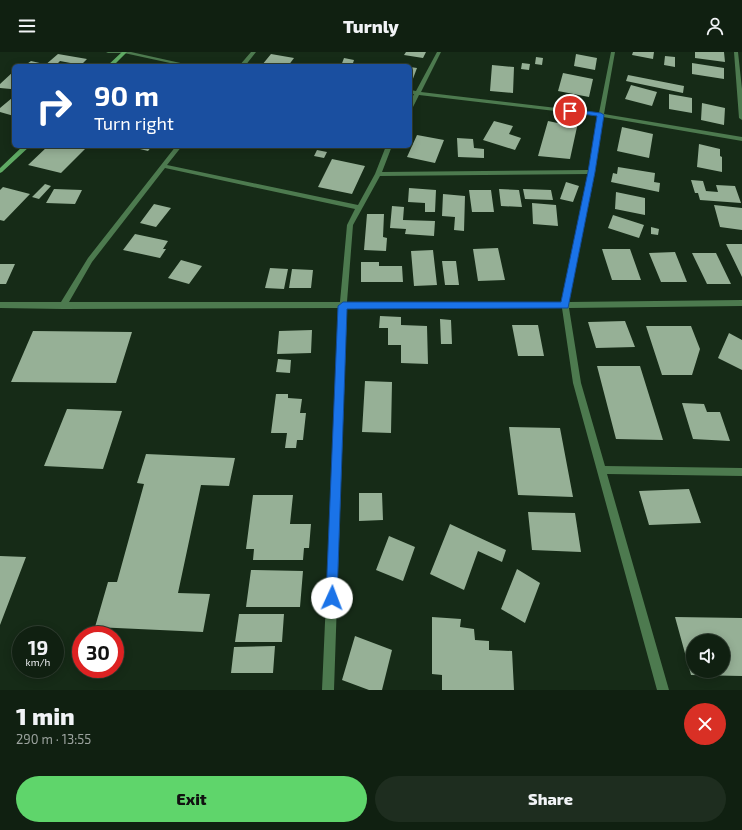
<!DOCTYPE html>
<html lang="en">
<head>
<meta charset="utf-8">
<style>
	:root { --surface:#102011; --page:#1e2d1f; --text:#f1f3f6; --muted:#9ca39f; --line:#303e31; --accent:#5fd56b }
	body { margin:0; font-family:"Exo 2",sans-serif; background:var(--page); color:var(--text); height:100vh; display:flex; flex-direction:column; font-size:15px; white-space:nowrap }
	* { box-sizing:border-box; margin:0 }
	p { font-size:13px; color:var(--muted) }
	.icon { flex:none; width:22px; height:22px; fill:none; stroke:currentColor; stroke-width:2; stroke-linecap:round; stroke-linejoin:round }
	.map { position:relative; height:638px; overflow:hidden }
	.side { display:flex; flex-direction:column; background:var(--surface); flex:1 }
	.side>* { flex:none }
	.hud { position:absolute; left:12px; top:12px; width:400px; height:84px; border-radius:6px; box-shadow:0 2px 10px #0003,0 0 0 1px var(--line); background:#1a4fa0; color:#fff; overflow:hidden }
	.controls { position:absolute; left:686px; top:582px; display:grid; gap:8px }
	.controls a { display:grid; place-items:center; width:44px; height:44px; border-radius:50%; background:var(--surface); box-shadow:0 2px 10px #0003,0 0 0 1px var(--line); font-size:20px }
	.speed { position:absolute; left:12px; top:574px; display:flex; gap:8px; font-size:20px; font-weight:700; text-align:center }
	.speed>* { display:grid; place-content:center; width:52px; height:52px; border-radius:50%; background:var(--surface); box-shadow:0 2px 10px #0003,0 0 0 1px var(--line); line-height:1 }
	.speed small { font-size:10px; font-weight:400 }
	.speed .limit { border:6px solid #d22; background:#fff; color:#111 }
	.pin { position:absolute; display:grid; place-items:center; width:34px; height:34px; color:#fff; margin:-17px; border:2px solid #fff; border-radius:50%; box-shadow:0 1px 4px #0007 }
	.me { position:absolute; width:44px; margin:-22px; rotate:2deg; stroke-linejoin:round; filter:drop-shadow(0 0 3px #0008) }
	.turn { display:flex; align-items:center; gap:14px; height:84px; padding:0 16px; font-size:18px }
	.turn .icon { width:52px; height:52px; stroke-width:2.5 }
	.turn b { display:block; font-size:28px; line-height:34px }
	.round { display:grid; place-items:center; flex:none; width:42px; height:42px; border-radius:21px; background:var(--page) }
	.overview { display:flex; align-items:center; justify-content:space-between; height:68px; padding:0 16px }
	h1 { font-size:24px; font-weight:800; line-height:30px }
	.primary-button { display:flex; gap:8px; margin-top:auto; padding:8px 16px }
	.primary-button a { flex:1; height:46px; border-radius:24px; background:var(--accent); color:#111; font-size:16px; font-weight:800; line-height:46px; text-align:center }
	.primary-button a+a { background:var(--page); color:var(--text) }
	header { display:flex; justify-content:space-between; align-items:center; height:52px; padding:0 16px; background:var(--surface); font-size:18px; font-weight:800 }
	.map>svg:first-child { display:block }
	.building { fill:#96b096; fill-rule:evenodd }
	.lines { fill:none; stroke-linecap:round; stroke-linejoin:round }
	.minor { fill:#4d7a4f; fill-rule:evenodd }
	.secondary { fill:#5faa64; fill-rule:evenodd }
	.route { fill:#1a73e8; stroke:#114b97 }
</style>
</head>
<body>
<header><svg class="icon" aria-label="menu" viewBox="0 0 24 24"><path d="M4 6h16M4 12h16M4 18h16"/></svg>Turnly<svg class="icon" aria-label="person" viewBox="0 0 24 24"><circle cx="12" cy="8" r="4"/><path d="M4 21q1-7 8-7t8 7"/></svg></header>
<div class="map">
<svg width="742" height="638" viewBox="0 0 742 638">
	<rect width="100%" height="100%" fill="#162b17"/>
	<path class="building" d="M406 0H426L423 6 404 3Z
		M633 0H654L653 7 632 3Z
		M695 0H724L725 10 695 6Z
		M58 2 87 7 81 13 60 9 55 14H44Z
		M271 2 294 6 288 14 262 13Z
		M576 2 597 6 595 18 574 14Z
		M665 4 675 5V15L664 13Z
		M536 5 543 6 542 13 535 12Z
		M344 6 354 8 353 11 374 13 375 11H383V14H341Z
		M31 9 44 12 41 14H24Z
		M522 11 530 12 529 18 521 17Z
		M692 11 724 16V27L692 22Z
		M492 13 514 15 513 41 490 39Z
		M410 15 417 16 411 32H410Z
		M14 19V34L11 37 0 36V32Z
		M563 21 593 27 589 45 558 39Z
		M628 23 684 34 683 41 626 29Z
		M631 33 657 40 652 54 625 47Z
		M669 42 692 46V61L669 57Z
		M12 46 14 47V64L0 60V56Z
		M702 51 725 56 724 73 701 68Z
		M494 69 513 74 509 82 521 86 515 98 483 88Z
		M548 69 577 75 570 107 538 104Z
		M622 75 653 82 649 106 617 99Z
		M417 83 444 88 435 111 407 105Z
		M457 86 473 87 474 96 484 97V106L458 105Z
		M699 92 720 97V104L722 105V120L697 115Z
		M48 94H88L61 121 28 113Z
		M128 94H152L148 99Z
		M317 98 327 100 324 106 314 104Z
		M332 107 365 114 352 142 318 135Z
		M618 115 655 121 654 130 660 131 659 140 611 130 613 121 617 122Z
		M691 128 703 129 706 139 718 140 716 133 735 134 741 151 700 148 698 141H695Z
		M566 130 579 134 573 150 560 147Z
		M45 132 51 134 39 147 32 145Z
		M3 135 30 142 4 169 0 168V138Z
		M409 136 436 138 435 160H425V151L408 150Z
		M54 137 82 138 75 152 46 151Z
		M499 137 519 138 522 155 501 154Z
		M523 137 551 138 553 148 525 147Z
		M469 138H491L494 160H472Z
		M616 140 645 146V163L615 157Z
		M443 142 465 144 464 179 454 178 455 165 442 164Z
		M532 151 556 153 558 174 533 172Z
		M154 152 171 156 156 175 140 171Z
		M714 153 742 156V178L720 175Z
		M392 154 404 155 403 168 435 169 434 184 405 182 406 177 390 176Z
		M367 162H384L383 185 387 186 386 199 364 198Z
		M613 163 644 173 639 186 608 176Z
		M651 175 659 177 658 183 651 182Z
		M135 182 168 189 163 197H166L160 206 123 198Z
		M726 192H742V225Z
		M498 196 505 228 478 229 473 197Z
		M602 197H630L641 228H612Z
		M433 198 437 233 414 234 411 199Z
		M675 200 687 230H661L649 201Z
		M692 201H716L731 232H707Z
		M181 208 202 214 189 232 168 226Z
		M442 209H456L459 233H445Z
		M361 210H379V214H402L403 230H361Z
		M0 212H15L6 232H0Z
		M270 216 288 217 284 237 265 236Z
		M292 217 313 218 311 236H289Z
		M380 264 401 265V273L427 274 428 312 401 311V293H388V276H379Z
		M440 267 451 268 452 292H441Z
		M625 269 635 295 596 296 588 270Z
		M512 273H538L544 304H518Z
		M646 274H691L700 297 692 323H662Z
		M312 278 311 301 277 302 279 279Z
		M33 279 132 280 116 331 11 330Z
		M729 281 742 288V318L718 306Z
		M278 307 291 308 290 321 276 320Z
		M597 314H640L663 388 616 387Z
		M365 329 392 330 391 381 362 380Z
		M276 342H288V346L302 347 300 361H306L303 388H297L296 396H285L287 381H271Z
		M682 351 704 352 707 360H720L730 389 693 387Z
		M67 357 122 359 103 417 44 414Z
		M509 375 560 376 573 445 518 443Z
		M146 402 235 406 229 434 201 433 178 541 210 542 203 580 95 575 108 530H117L144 432 137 431Z
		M689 437 701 471 649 473 639 439Z
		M359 441H382L383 468 359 469Z
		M253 443H293L290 472H311L309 496H304L303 508H253L254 497H246Z
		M528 460 575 461 581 500 532 498Z
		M450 472 506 498 502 510 478 499 464 538 430 522Z
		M389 484 415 495 403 529 376 518Z
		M0 504 26 505 0 573Z
		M517 517 540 531 525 571 501 557Z
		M251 518 303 519 300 555H246Z
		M239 562H284L282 590H235Z
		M432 565 461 567 460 575 474 577 475 588 489 589V598L512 599 514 638H442V623L432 622Z
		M675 565 742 566V624L691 623ZM693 589H723V619H693Z
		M355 584 392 598 382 638H369L342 628Z
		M275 594 273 621H231L234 595Z"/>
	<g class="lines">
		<path class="minor" d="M106 0H131L194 14H184L124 1H108Z
			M251 0H256L245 14H239Z
			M437 0H441L421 40 599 61 611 0H615L604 62 742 85V89L603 65 595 120 569 250 742 248V254L569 256 581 331 605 414 742 416V424L607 422 669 638H657L573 331 562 256H347L334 638H322L339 256 63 257 0 256V250H61L88 206 176 94H182L167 113 358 153 375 122 386 94H392L382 120 589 118 598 64 419 43 413 55 410 57V50L414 42H410V38L416 39ZM165 116 355 157 347 173 340 250H69L92 210ZM589 122 562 250H347L353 173 380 124Z
			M734 0H738L742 37V68L739 66Z"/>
		<path class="secondary" d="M122 0H127L113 14H107Z
			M23 94H30L2 120 0 121V116Z"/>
	</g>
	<path class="route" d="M570 57 601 61 604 63 595 120 568 256 347 257 337 546 336 550 332 551 328 550 326 546 338 254 343 250H561L588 120 597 64 568 60V58Z"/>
</svg>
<div class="controls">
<a><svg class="icon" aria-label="sound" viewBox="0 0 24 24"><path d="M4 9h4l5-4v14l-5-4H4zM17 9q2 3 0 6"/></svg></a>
</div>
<div class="speed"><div>19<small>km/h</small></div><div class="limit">30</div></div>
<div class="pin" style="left:570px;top:59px;background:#d93025"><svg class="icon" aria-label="arrive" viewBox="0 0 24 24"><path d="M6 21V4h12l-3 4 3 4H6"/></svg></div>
<svg class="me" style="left:332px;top:546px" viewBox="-20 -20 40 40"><circle r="19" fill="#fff"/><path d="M0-13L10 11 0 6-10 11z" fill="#1a73e8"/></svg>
<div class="hud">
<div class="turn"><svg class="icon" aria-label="right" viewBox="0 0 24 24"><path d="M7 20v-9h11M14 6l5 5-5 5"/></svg><div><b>90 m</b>Turn right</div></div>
</div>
</div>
<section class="side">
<div class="overview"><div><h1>1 min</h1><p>290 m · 13:55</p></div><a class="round" style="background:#d93025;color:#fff"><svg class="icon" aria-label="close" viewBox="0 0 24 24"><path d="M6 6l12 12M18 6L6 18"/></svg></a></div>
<div class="primary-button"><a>Exit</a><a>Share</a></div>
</section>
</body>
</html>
